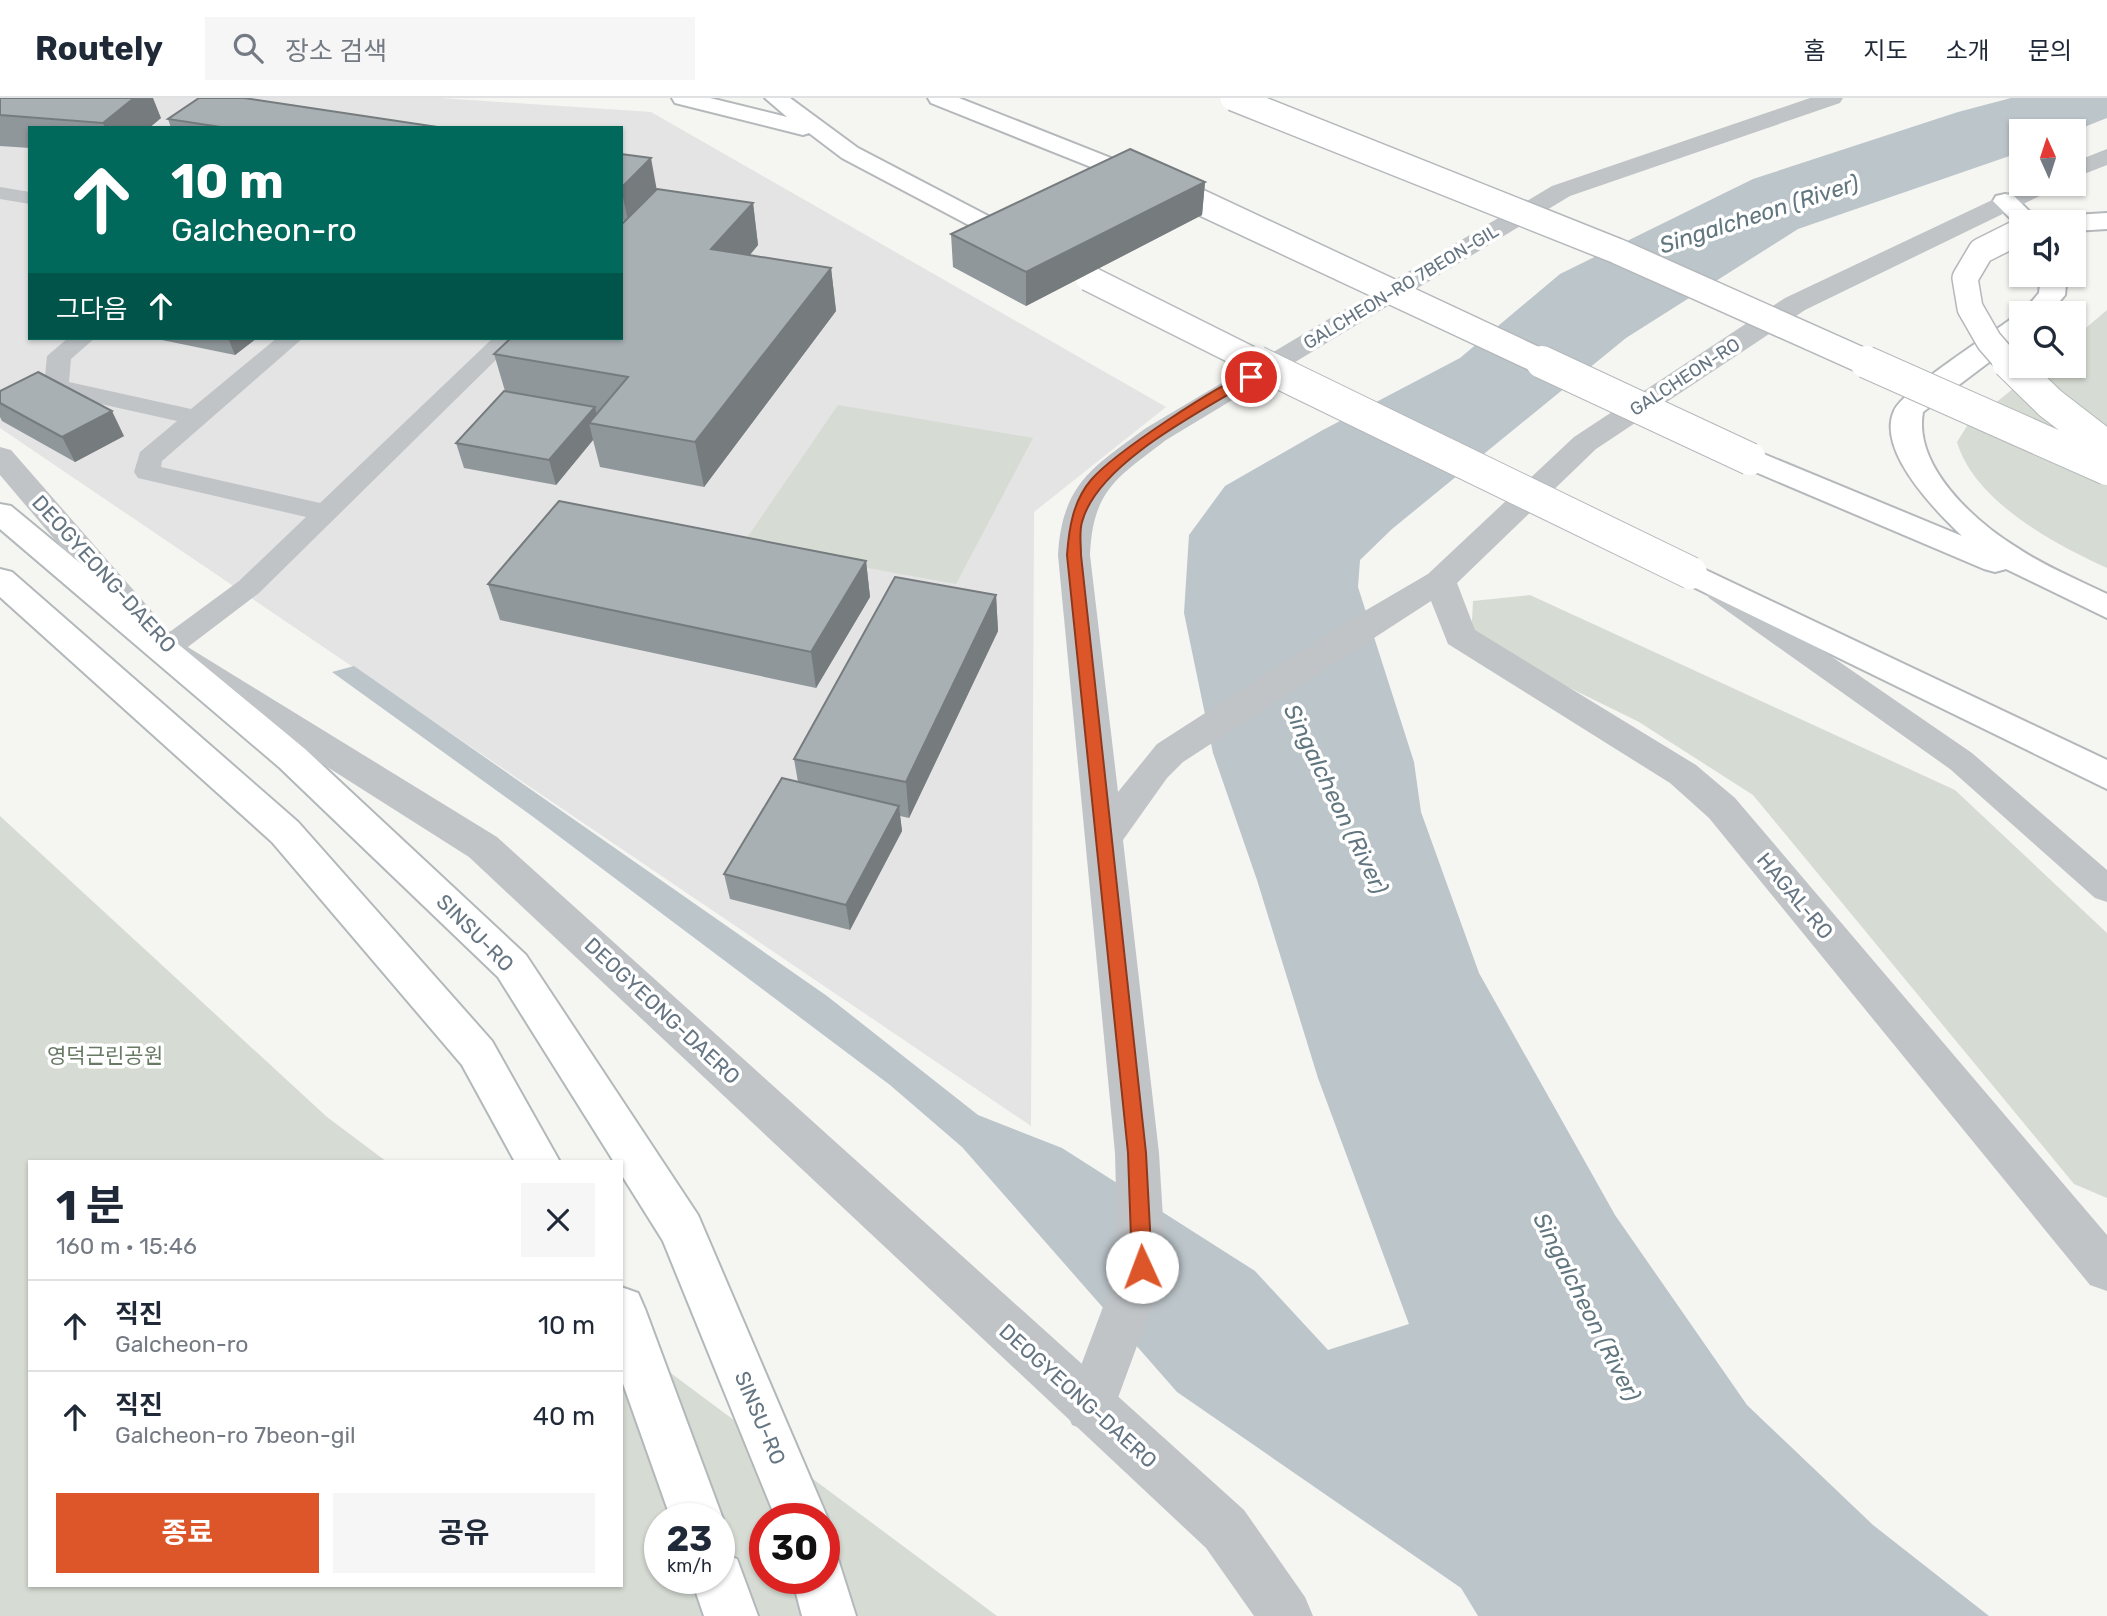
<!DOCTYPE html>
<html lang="ko">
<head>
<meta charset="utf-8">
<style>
	:root { --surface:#fff; --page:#f6f6f7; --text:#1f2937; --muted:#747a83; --line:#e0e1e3; --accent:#dd562a }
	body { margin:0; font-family:Rubik,"Noto Sans KR",sans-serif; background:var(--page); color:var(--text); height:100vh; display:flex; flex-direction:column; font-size:26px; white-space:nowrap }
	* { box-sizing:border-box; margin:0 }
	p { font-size:23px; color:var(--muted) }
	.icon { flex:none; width:38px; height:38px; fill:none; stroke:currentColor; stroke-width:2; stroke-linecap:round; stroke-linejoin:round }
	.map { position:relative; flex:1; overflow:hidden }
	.drawer { position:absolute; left:28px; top:1062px; width:595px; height:427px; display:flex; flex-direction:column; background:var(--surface); border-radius:0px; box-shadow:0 2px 5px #0004 }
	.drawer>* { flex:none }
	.guide { position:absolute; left:28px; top:28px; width:595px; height:214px; border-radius:0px; box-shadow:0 2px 5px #0004; background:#00695c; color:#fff; overflow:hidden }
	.needle { width:46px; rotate:357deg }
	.fabs { position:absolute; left:2009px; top:21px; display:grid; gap:14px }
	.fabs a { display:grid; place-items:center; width:77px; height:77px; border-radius:0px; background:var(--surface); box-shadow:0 2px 5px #0004; font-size:35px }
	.speed { position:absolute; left:644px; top:1405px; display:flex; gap:14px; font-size:35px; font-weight:700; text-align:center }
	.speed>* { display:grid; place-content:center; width:91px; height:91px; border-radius:50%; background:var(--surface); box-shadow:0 2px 5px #0004; line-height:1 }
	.speed small { font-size:18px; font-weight:400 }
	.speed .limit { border:10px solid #d22; background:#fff; color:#111 }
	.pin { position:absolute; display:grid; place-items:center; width:60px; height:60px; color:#fff; margin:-30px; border:4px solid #fff; border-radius:50%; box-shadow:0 2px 7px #0007 }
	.me { position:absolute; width:77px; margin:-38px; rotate:358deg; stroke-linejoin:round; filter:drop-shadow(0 0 5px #0008) }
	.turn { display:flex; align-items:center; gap:24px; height:147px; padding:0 28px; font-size:32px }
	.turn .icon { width:91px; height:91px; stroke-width:2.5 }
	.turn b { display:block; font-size:49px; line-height:60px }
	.then { display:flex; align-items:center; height:66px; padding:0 28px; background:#0003; gap:14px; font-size:26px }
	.round { display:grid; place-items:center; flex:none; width:74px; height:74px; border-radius:0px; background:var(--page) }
	.summary { display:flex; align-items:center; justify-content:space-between; height:119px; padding:0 28px }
	h1 { font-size:42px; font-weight:700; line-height:52px }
	.action { display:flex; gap:14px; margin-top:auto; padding:14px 28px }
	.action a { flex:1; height:80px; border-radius:0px; background:var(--accent); color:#fff; font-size:28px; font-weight:700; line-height:80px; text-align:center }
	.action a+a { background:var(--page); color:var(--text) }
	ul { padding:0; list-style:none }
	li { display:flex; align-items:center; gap:21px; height:91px; padding:0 28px; border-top:2px solid var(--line) }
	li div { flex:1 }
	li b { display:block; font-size:26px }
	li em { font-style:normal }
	header { display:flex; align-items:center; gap:42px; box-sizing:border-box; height:98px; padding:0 35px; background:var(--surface); border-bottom:2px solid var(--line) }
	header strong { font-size:33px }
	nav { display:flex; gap:38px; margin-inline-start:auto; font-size:24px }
	.search { width:490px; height:63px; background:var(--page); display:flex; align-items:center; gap:18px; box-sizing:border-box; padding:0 24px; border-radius:0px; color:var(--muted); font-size:26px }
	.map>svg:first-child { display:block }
	.built { fill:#e3e4e3; fill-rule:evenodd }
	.green { fill:#d6dcd3; fill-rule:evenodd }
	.water { fill:#bcc5ca }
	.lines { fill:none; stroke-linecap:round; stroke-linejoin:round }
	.primary-casing { stroke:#b3b8bb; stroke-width:4 }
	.motorway-casing { stroke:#b5b8bb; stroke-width:4 }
	.service { fill:#c0c4c7; fill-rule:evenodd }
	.minor { fill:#c0c4c7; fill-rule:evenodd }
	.tertiary { fill:#c0c4c7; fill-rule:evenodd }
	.primary { fill:#fff; fill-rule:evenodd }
	.motorway { fill:#fff; fill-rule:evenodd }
	.motorway-bridge-far1-casing { stroke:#b5b8bb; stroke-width:28; stroke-linecap:butt }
	.motorway-bridge-casing { stroke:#b5b8bb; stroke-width:34; stroke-linecap:butt }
	.motorway-bridge-far1 { stroke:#fff; stroke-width:25 }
	.motorway-bridge { stroke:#fff; stroke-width:32 }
	.wall { fill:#90979b }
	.shaded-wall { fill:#767b7e }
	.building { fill:#a8b0b4; stroke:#767b7e; stroke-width:2 }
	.route { fill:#dd562a; stroke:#90381b; stroke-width:2 }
	.labels { text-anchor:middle; stroke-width:7; stroke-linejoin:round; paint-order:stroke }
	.far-street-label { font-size:18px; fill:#657582; stroke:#fff }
	.street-label { font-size:21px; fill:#657582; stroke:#fff }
	.park-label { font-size:21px; fill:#687964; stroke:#fff }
	.water-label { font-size:23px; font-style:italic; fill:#61767f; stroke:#fff }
</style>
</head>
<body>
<header>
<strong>Routely</strong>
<div class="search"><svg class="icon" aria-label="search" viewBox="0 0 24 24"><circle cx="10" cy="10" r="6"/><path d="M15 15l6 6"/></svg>장소 검색</div>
<nav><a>홈</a><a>지도</a><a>소개</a><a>문의</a></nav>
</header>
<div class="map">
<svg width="2107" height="1518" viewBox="0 0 2107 1518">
	<rect width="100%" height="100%" fill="#f5f5f2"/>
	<path class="built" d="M0 0H440L651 14 1166 309 1034 414 1031 1028 0 330ZM30 30H621V240H30Z"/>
	<path class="green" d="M2107 212V470C2054 446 1974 403 1957 344L1967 328 2041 268H2074V240Z
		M838 307 1033 340 956 486 742 447Z
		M1530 497 1955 692 2107 835V1100L2074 1086 1753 697 1639 624 1471 541 1473 503Z
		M0 718 327 1019 387 1064H30V1488H621V1238L997 1518H0ZM660 1421H719V1480H660ZM765 1421H824V1480H765Z"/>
	<path class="water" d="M2011 0H2107V20L2074 33H2021V54L1798 131 1626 240 1392 431 1360 462 1358 489 1414 664 1421 714 1479 875 1615 1117 1747 1307 1873 1427 1989 1518H1478L1461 1490 1177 1294 962 1049 890 987 532 718 332 574 354 568 827 898 978 1017 1062 1050 1255 1173 1328 1252 1409 1226 1318 980 1257 782 1213 655 1184 515 1189 437 1225 388 1321 333 1460 260 1560 176 1753 81 1958 14Z"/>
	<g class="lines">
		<defs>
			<path id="primary" d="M0 406 11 408 305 651 526 857 698 1117 828 1421 824 1431V1421H776L663 1143 621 1076V1064H614L498 879 279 669 0 431Z
				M0 471 12 474 298 724 492 943 560 1064H515L462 967 272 744 0 499Z
				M621 1189 638 1195 645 1211 723 1421 719 1431V1421H671L621 1280Z
				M719 1454 737 1461 758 1518H704L691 1480H719Z
				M824 1455 838 1461 856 1518H802L792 1480H824Z"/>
			<path id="motorway" d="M672 0H710L787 19 765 0H790L858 50 1017 133 1021 138 1017 143H999L842 60 809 35 803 37 675 5Z
				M928 0H959L1159 79 1162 84 1159 89H1141L931 5Z
				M2005 96 2014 98 2040 124H2021L2019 129 1993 103 1996 98Z
				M2107 115V131L2074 133V124H2062L2074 117Z
				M2041 177H2067L2065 197 2050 215H2022L2039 195Z
				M2021 219V240L1923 314C1913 368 1974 423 2016 449 2044 468 2076 481 2107 496V520L2006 471 1995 474 1984 471 1739 367 1735 361 1739 355 1750 352 1761 355 1962 438C1936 413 1876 353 1894 313 1904 291 1988 238 2011 221Z
				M1691 465 2107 662V691L1679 482 1675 475 1679 468Z"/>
		</defs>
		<use href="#primary" class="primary-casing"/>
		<use href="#motorway" class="motorway-casing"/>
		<path class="service" d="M0 89 30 94V106L0 101Z
			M68 240H95L71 261 69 284 191 311 277 240H303L162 363 161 369 320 405 493 240H518L259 495 176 558 166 561 156 558 151 551 156 544 239 483 306 419 138 380 134 374 140 354 177 323 47 294 44 289 47 258Z
			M1719 485 1729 488 1972 655 2107 772V804L2095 800 1950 671 1709 500 1705 494 1709 488Z"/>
		<path class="minor" d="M1810 0H1843L1840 5 1570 98 1166 342C1117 380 1093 391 1090 457L1118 694 1157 646 1351 521 1428 476 1574 339 1785 200 2026 86H2057L2054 91 1805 212 1596 351 1457 485 1475 532 1696 667 1735 700 2107 1137V1193L2090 1187 1709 720 1670 685 1448 546 1431 503 1183 664 1167 680 1123 742 1159 1055 1166 1169 1108 1327 1090 1334 1072 1327 1065 1310 1118 1169 1115 1055 1058 457C1062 386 1093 369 1146 330L1552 88Z
			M2107 51V67L2074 80V64Z"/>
		<path class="tertiary" d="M0 349 11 352 178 543 497 739 1244 1412 1305 1499 1313 1518H1254L1206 1450 469 759 154 559 0 377Z"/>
		<use href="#primary" class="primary"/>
		<use href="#motorway" class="motorway"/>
		<defs>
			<path id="motorway-bridge-far1" d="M1233 0 1617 153 1870 266
				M1185 97 1546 266
				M1088 180 1260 266
				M2009 266 1989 243 1970 210 1965 180 1981 153 2021 133"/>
			<path id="motorway-bridge" d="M1257 264 1691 475
				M1542 264 1750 361
				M1866 264 2107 371
				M2008 264 2050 305 2107 349"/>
		</defs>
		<use href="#motorway-bridge-far1" class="motorway-bridge-far1-casing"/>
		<use href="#motorway-bridge" class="motorway-bridge-casing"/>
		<use href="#motorway-bridge-far1" class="motorway-bridge-far1"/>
		<use href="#motorway-bridge" class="motorway-bridge"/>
	</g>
	<path class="wall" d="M0 0 161 20 149 30H30V50L0 48Z
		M168 21 444 30H171Z
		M621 56 657 91 753 105 758 147 750 157 831 170 836 213 704 389 600 369 593 342 556 387 464 370 456 345 505 293 494 256 625 123 621 122Z
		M1205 84 1202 117 1026 208 953 169 951 136Z
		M152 240H257L235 257Z
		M0 293 124 338 75 364 2 323 0 319Z
		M866 463 870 499 816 590 500 522 488 486Z
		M996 497 998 533 909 720 900 718 902 733 850 832 730 801 724 776 798 684 794 661Z"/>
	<path class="shaded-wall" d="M134 0H153L161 20 149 30H105L103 25Z
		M651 60 657 93 628 123 621 90Z
		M1205 84 1202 117 1026 208V174Z
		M753 105 758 147 718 194 711 151Z
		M831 170 836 213 704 389 695 344Z
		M228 240H257L235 257Z
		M595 309 599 327 589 325 593 342 556 387 549 362Z
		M112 313 124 338 75 364 62 339Z
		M866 463 870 499 816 590 811 554Z
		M996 497 998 533 909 720 906 684Z
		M899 708 902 733 850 832 846 807Z"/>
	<path class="building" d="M0 0H134L103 25 0 17Z
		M199 0H244L444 30H227L168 21Z
		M1130 51 1205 84 1026 174 951 136Z
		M621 56 651 60 621 90Z
		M657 91 753 105 711 151 831 170 695 344 589 325 628 279 494 256 511 240H621V127Z
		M38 274 112 313 62 339 0 305V293Z
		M504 293 595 309 549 362 456 345Z
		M559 403 866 463 811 554 488 486Z
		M895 479 996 497 906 684 794 661Z
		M782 680 899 708 846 807 724 776Z"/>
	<path class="route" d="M1251 275 1257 279 1255 281C1204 312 1098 364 1082 424 1079 434 1081 447 1081 457L1146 1055 1152 1169 1149 1175 1142 1178 1135 1175 1132 1169 1128 1055 1067 457C1069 430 1073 403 1091 382 1113 356 1219 285 1251 275Z"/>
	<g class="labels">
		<g class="far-street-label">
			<text transform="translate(1401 189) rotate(-31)" y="6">GALCHEON-RO 7BEON-GIL</text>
			<text transform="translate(1685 279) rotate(-33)" y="6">GALCHEON-RO</text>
		</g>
		<g class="street-label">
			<text transform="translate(104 476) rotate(48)" y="7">DEOGYEONG-DAERO</text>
			<text transform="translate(1795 798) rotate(50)" y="7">HAGAL-RO</text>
			<text transform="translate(475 835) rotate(45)" y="7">SINSU-RO</text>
			<text transform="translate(662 913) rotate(43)" y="7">DEOGYEONG-DAERO</text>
			<text transform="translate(1078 1298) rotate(42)" y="7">DEOGYEONG-DAERO</text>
			<text transform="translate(760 1320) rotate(67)" y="7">SINSU-RO</text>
		</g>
		<g class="park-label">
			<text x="105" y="965">영덕근린공원</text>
		</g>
		<g class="water-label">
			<text transform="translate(1759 116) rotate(-18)" y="8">Singalcheon (River)</text>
			<text transform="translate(1336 701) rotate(64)" y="8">Singalcheon (River)</text>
			<text transform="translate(1587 1209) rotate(63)" y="8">Singalcheon (River)</text>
		</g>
	</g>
</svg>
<div class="fabs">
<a><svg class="needle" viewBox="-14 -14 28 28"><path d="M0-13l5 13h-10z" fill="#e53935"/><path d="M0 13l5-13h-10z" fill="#747a83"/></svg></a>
<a><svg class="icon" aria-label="sound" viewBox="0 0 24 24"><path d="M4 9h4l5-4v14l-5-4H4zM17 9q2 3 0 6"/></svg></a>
<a><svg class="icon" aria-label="search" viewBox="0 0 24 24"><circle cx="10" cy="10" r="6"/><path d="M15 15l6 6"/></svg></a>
</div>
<div class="speed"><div>23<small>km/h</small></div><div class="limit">30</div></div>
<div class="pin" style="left:1251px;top:279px;background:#d93025"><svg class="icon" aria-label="arrive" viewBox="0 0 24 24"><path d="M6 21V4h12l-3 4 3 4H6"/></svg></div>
<svg class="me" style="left:1142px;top:1169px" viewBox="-20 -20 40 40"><circle r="19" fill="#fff"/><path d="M0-13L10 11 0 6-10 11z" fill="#dd562a"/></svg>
<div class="guide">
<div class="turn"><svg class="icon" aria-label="ahead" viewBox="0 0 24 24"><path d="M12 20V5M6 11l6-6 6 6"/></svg><div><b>10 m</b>Galcheon-ro</div></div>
<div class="then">그다음<svg class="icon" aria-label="ahead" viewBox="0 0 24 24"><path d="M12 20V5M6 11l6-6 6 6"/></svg></div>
</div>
<section class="drawer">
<div class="summary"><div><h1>1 분</h1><p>160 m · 15:46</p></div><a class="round"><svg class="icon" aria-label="close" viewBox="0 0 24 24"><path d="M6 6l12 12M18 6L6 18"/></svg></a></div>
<ul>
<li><svg class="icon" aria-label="ahead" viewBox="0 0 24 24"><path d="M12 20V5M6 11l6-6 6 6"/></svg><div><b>직진</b><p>Galcheon-ro</p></div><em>10 m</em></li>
<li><svg class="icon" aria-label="ahead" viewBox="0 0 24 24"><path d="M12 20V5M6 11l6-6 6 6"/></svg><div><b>직진</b><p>Galcheon-ro 7beon-gil</p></div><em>40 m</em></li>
</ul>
<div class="action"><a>종료</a><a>공유</a></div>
</section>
</div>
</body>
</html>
